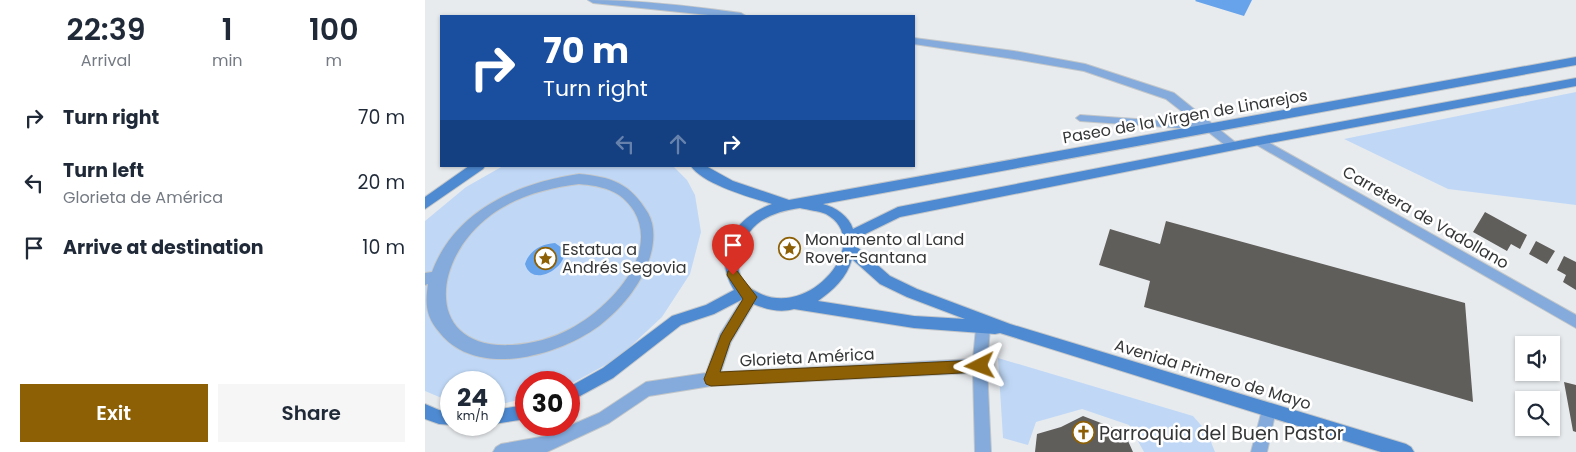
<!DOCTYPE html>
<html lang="en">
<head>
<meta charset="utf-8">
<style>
	:root { --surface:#fff; --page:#f6f6f7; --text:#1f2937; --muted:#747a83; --accent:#8d6006 }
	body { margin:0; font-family:Poppins,sans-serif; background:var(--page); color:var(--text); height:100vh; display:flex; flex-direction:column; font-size:19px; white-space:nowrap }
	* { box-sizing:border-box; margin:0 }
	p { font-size:16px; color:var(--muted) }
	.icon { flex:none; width:28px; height:28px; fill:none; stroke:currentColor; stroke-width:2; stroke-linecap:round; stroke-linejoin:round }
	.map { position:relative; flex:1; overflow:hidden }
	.drawer { display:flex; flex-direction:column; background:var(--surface); width:425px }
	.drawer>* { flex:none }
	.banner { position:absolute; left:15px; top:15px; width:475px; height:152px; border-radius:0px; box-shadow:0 1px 4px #0004; background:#1a4fa0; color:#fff; overflow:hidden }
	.fabs { position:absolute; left:1090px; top:336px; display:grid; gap:10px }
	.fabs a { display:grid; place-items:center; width:45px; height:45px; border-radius:0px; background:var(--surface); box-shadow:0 1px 4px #0004; font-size:25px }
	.speed { position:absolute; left:15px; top:371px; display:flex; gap:10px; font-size:25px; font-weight:700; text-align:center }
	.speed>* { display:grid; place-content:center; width:65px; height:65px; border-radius:50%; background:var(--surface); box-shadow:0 1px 4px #0004; line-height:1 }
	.speed small { font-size:12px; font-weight:400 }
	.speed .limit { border:8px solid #d22; background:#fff; color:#111 }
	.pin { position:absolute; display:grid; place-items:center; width:42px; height:42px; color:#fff; margin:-51px -21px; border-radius:50% 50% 50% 0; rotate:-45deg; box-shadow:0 0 5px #0007 }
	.pin .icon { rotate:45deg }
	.me { position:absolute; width:55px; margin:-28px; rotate:267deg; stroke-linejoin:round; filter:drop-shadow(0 0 4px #0008) }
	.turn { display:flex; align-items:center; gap:18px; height:105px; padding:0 20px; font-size:22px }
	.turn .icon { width:65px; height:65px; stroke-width:2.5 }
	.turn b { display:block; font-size:35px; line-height:42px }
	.lanes { display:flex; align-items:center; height:48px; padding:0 20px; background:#0003; justify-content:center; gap:25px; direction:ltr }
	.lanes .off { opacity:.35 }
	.eta { display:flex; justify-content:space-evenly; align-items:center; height:85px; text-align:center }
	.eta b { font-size:30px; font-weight:600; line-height:35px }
	.button { display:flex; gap:10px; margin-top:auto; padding:10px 20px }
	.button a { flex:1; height:58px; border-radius:0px; background:var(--accent); color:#fff; font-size:20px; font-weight:600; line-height:58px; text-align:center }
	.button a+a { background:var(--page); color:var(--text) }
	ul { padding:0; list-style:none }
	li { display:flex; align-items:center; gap:15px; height:65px; padding:0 20px }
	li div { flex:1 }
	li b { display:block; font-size:19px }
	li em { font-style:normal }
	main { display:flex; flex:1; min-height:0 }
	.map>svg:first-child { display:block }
	.green { fill:#c0d8f6 }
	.water { fill:#67a3eb }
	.building { fill:#605e5b }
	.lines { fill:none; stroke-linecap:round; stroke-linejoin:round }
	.lane-casing { stroke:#c4c7c9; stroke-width:2 }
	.street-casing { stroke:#c4c7c9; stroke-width:2 }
	.secondary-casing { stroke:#c4c7c9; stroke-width:2 }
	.lane { fill:#84abdb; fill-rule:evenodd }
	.street { fill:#84abdb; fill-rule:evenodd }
	.secondary { fill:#4e8ad1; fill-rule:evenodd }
	.route { fill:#8d6006; stroke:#5c3e04 }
	.labels { text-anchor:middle; stroke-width:5; stroke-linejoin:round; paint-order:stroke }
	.street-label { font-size:16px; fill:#353637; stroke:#fff }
	.poi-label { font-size:16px; fill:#353637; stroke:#fff; text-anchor:start }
	.near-poi-label { font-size:19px; fill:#353637; stroke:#fff; text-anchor:start }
</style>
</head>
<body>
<main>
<section class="drawer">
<div class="eta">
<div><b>22:39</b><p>Arrival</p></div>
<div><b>1</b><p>min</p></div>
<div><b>100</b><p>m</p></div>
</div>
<ul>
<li><svg class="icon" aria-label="right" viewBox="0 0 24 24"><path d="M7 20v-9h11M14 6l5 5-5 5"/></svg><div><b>Turn right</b></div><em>70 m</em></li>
<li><svg class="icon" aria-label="left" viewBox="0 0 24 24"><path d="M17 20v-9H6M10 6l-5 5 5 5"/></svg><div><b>Turn left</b><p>Glorieta de América</p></div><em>20 m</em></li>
<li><svg class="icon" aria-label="arrive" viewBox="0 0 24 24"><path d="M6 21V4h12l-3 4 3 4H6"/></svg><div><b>Arrive at destination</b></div><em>10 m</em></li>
</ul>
<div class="button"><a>Exit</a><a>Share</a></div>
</section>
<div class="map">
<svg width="1151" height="452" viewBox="0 0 1151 452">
	<rect width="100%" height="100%" fill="#e8ebee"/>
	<path class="green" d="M1151 92V205L1023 189 919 139Z
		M78 166H248L262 180 270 195 276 232 265 274 237 317 193 358 144 385V382H101V398L77 404H69V382H26V402L0 391V221L41 187Z
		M573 358 768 416 782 432 790 452H719L704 425 657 409 611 422 603 445 578 438Z"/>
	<path class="water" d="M771 0H827L819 16 770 1Z
		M130 243 140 250C141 269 107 288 100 264 104 251 116 244 130 243Z"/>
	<path class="building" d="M1060 212 1102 235 1095 249 1086 244 1082 251 1048 232Z
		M741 221 1040 303 1048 402 719 307 725 281 674 265 685 229 735 244Z
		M1111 241 1130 251 1122 264 1104 254Z
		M1139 256 1151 262V290L1138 282 1141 275 1132 270Z
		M1139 382 1151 385V432L1148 431Z
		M658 416 699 432 708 452H610L612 434 636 427Z"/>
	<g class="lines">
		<defs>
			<path id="lane" d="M655 115 781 124 785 127 781 130 655 121 651 118Z"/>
			<path id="street" d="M163 0C215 0 265 6 316 13L321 16H293L168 3Z
				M489 38 589 51 660 64 749 93 815 146 813 149H805L741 99 659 71 589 59 489 44Z
				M834 137 1151 315V328L830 144 828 141Z
				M154 174C187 177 205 183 223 213 231 227 229 245 224 260 215 286 196 309 174 326 133 356 52 379 15 333 1 317 0 305 3 284L0 285V273L7 272C30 210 93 183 154 174ZM154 184C177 186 196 190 209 211 235 256 183 309 145 329 128 338 108 344 87 345 0 350 5 260 66 215 91 196 123 188 154 184Z
				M326 291 331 293 333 297 306 342 296 372 548 359 551 328 553 323 558 322 563 323 565 328 562 366 566 452H550L548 373 286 386 224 396 184 423 122 452H68L71 447 76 444 121 436 174 413 221 382 281 373 295 334 321 293Z
				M844 403 849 405 851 410 842 452H826L837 410 839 405Z"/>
			<path id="secondary" d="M1151 57V65L398 204C410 207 424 216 428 229L473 207 834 137 1151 78V86L834 145 475 217 430 239 431 246 465 276 492 289 585 324 981 444 986 447 989 452H956L575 333 570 334 489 328 369 309C352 314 333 307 318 299L289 314 256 325 188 378 144 402V387L178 368 247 316 281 305 309 290C286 254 310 217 347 204 327 198 277 184 266 166H281L308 181 364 200ZM375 208C383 210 394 211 401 214 450 241 385 321 332 292 301 277 312 238 336 221 348 213 361 210 375 208ZM427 259 455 284 482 297 540 319 489 316 393 301C408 290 422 278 427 259Z
				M44 166H60L58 169 0 209V197Z
				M0 404 14 410 26 411 27 425 14 424 0 419Z
				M101 405V419L69 424V410Z"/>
		</defs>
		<use href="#lane" class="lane-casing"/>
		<use href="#street" class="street-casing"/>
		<use href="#secondary" class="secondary-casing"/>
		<use href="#lane" class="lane"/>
		<use href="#street" class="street"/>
		<use href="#secondary" class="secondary"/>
	</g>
	<path class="route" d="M308 270 312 271 332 297 305 342 295 372 555 360 560 361 562 366 560 370 555 372 286 386 281 384 279 379 296 335 318 299 302 275 303 271Z"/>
	<defs>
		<symbol id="sight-ring" viewBox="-11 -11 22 22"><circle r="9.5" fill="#fff" stroke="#8d6006" stroke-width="1.5"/><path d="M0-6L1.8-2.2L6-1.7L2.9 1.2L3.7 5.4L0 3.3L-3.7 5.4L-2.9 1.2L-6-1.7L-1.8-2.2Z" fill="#8d6006"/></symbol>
		<symbol id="church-ring" viewBox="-11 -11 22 22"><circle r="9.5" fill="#fff" stroke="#8d6006" stroke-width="1.5"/><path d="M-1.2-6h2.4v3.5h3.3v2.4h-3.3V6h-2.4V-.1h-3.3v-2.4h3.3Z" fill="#8d6006"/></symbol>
	</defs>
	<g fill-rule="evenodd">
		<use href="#sight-ring" x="352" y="236" width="25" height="25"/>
		<use href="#sight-ring" x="108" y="246" width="25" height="25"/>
		<use href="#church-ring" x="646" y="420" width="25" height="25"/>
	</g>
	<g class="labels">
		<g class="street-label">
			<text transform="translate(760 116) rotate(-10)" y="6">Paseo de la Virgen de Linarejos</text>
			<text transform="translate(1001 217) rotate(30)" y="6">Carretera de Vadollano</text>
			<text transform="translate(382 357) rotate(-3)" y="6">Glorieta América</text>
			<text transform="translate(788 374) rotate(17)" y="6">Avenida Primero de Mayo</text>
		</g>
		<g class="poi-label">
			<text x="380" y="245">Monumento al Land<tspan x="380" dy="18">Rover-Santana</tspan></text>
			<text x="137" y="255">Estatua a<tspan x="137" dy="18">Andrés Segovia</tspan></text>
		</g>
		<g class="near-poi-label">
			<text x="674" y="440">Parroquia del Buen Pastor</text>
		</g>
	</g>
</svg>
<div class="fabs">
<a><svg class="icon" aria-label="sound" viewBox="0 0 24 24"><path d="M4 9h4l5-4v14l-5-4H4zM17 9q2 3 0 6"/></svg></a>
<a><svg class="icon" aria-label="search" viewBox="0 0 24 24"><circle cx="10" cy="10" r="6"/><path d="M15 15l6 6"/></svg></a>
</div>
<div class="speed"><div>24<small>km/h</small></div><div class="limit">30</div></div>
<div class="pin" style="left:308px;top:275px;background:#d93025"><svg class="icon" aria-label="arrive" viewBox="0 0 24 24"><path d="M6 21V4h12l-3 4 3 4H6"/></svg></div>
<svg class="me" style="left:555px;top:366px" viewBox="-20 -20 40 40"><path d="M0-17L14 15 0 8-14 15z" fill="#8d6006" stroke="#fff" stroke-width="4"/></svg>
<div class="banner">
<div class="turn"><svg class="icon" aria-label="right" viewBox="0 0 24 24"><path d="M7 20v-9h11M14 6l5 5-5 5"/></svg><div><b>70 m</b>Turn right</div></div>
<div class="lanes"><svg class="icon off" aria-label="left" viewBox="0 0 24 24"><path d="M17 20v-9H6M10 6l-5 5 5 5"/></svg><svg class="icon off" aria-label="ahead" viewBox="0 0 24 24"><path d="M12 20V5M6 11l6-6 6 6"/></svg><svg class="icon" aria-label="right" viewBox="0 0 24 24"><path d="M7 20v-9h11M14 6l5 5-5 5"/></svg></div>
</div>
</div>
</main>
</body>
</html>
